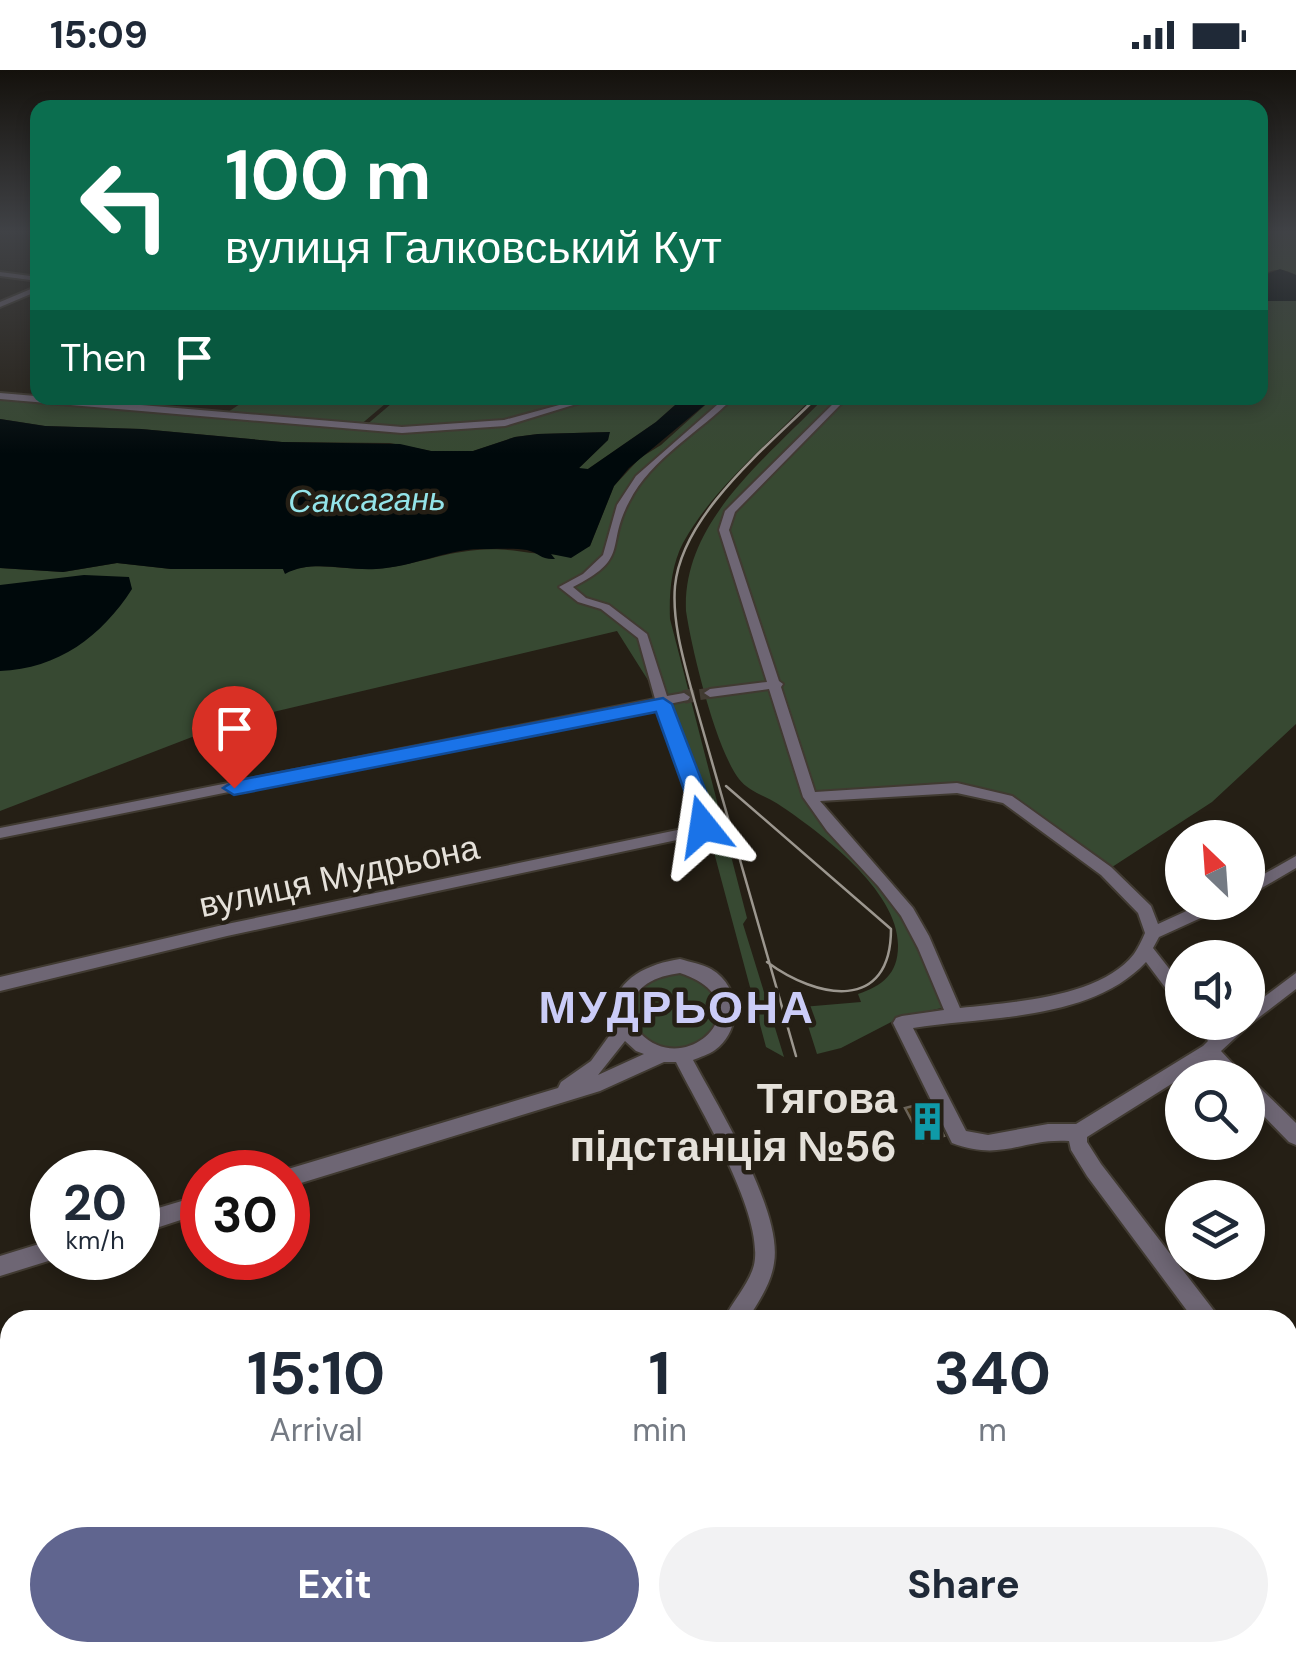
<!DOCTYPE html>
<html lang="en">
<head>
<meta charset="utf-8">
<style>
	:root { --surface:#fff; --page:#f2f2f3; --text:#1f2937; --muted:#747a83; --accent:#60658f }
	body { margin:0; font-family:"DM Sans",sans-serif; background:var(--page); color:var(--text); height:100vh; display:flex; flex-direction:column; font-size:38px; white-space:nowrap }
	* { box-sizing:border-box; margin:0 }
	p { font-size:32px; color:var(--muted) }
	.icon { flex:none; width:55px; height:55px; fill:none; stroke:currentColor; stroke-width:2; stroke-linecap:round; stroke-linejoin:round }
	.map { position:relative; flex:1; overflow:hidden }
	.sheet { position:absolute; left:0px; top:1240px; width:1298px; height:352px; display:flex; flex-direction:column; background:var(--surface); border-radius:30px 30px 0 0; box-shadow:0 5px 15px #0003 }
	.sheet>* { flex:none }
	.hud { position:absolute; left:30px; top:30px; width:1238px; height:305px; border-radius:20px; box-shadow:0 5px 15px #0003; background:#0b6e4f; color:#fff; overflow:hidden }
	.needle { width:65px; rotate:335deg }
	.tools { position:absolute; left:1165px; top:750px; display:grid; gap:20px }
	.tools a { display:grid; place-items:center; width:100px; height:100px; border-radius:50%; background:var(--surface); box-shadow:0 5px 15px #0003; font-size:50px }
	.speed { position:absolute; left:30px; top:1080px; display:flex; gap:20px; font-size:50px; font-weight:700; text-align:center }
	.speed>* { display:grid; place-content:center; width:130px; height:130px; border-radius:50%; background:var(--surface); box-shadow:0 5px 15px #0003; line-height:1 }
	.speed small { font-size:25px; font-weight:400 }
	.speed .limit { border:15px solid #d22; background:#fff; color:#111 }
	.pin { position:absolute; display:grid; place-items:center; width:85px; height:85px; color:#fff; margin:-102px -42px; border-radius:50% 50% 50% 0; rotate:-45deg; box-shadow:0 0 10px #0007 }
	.pin .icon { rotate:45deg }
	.me { position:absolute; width:110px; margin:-55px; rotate:345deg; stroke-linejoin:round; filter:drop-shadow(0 0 8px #0008) }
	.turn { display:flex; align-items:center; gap:35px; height:210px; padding:0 30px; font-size:45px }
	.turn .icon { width:130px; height:130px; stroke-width:2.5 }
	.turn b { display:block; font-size:70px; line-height:85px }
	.then { display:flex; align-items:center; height:95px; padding:0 30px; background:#0003; gap:20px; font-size:38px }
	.eta { display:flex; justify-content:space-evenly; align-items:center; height:170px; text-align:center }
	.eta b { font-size:60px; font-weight:700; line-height:70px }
	.action { display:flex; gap:20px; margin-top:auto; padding:20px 30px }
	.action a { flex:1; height:115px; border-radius:60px; background:var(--accent); color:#fff; font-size:40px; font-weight:700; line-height:115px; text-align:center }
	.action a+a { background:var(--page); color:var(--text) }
	.status { display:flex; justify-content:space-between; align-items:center; height:70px; padding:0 50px; background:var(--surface); direction:ltr }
	.status svg { height:28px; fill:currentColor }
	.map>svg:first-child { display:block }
	.green { fill:#374932 }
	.water { fill:#00090b }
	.building { fill:#3d2d10; stroke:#6a6358; stroke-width:2.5 }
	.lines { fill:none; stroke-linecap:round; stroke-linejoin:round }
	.minor-tunnel-far1 { stroke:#423c33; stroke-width:11; stroke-dasharray:11 5; stroke-linecap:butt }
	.minor-tunnel { stroke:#423c33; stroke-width:14; stroke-dasharray:14 8; stroke-linecap:butt }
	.minor-casing { stroke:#403a31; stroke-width:4 }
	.minor { fill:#6e6674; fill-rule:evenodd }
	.tram { stroke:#9c978f; stroke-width:2.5 }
	.route { fill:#1a73e8; stroke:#114b97; stroke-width:2.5 }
	.labels { text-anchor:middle; stroke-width:9; stroke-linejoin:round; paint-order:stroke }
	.far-water-label { font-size:32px; font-style:italic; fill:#93e4e9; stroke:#251f15 }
	.street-label { font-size:35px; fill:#e5e1da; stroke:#251f15 }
	.near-poi-label { font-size:42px; font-weight:bold; fill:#e5e1da; stroke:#251f15; text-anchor:end }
	.district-label { font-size:45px; font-weight:bold; letter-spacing:2.5px; fill:#cbccf7; stroke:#251f15 }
</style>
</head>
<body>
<div class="status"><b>15:09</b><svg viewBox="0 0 49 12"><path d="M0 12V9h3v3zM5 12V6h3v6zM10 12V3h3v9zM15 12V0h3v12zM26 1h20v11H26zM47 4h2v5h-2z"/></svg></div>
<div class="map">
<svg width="1296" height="1592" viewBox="0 0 1296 1592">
	<rect width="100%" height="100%" fill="#251f15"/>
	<path class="green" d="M1260 161H1296V205C1284 198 1268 197 1260 210V198L1268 193 1260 180Z
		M1285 229 1296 231V654L1212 732 1106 801 1007 729 957 718 811 727 889 818 950 936 899 948 841 978 817 984 802 937 861 932 858 924C882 916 898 904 898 876 899 821 820 762 778 734 765 726 748 721 739 709 716 679 692 581 686 541 682 451 767 388 824 328H1260V231Z
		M0 327 381 361 506 355 597 328H683L656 352 588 399H578L608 370 609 362 538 364 515 367 473 381H431L390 373 282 372 141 359 45 356 0 349Z
		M249 328H392L359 356 225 344Z
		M398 328H459L504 333 509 328H587L505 352 403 359 364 357Z
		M713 328H812C769 373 713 418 683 473 671 496 669 524 670 549L747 848 743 854 784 987 766 977 704 745 663 634 617 561 231 652 0 741V498L63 502 117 493 171 499H283L285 503C312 490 341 500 370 499 408 498 439 483 477 480 522 475 545 495 590 476L614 416 640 388 661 375Z
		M668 897 721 920 717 966 670 983 634 965 630 919Z"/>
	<path class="water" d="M1280 199 1296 205V231H1260L1262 206Z
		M683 328H713L629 398 614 416 590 476 571 488 551 484 555 489C541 490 539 483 527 480 514 478 493 479 480 479 444 480 413 497 376 499 345 501 313 489 285 504L283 499H171L117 493 63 502 0 498V349L45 356 141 359 282 372 400 374 431 381H473L515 367 538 364 610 362 608 370 579 398 588 399 656 352Z
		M84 505 129 507 132 519C102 566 58 599 0 601V515Z"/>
	<path class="building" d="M928 1032 944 1066 923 1072 905 1038Z"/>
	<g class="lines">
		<path class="minor-tunnel-far1" d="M684 627 710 623"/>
		<path class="minor-tunnel" d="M684 627 694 625"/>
		<defs>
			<path id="minor" d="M0 202 38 207V211L0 206Z
				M38 216V221L0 237V232Z
				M0 323 402 357 504 350 585 328H596L505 356 402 363 0 329Z
				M725 328H733C700 362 651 388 629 432 605 477 631 488 573 517L586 528 609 535 647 564 667 626 684 623 690 627 688 630 669 634 711 745 708 760 691 767 227 866 0 921V907L227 854 687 758 696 753 697 745 657 636 0 768V758L655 629 638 568 601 539 578 532 559 517 583 504 603 485 617 435 636 406Z
				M839 328H847L735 442 729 460 779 611 783 614 781 617 815 722 957 713 1012 726 1111 797 1151 836 1158 854 1206 832H1229L1227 836 1159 867 1153 878 1182 915V934L1176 932 1146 892C1091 951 987 946 913 958L966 1061 988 1065 1048 1054H1076L1203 976 1208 971 1195 952H1214L1220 961 1229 952H1248V939L1296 903V919L1249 955 1221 981 1246 1008H1224L1208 991 1087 1067V1072L1101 1094 1215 1242 1218 1250H1194L1087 1106 1071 1080 1069 1071C1022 1068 1003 1092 952 1073L893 953 896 948 902 946 944 940 918 878 901 846 878 816 827 761 803 727 769 619 710 627 704 623 710 619 767 612 719 460 725 441ZM957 723 1003 733 1101 805 1138 843 1145 863C1142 870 1138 878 1134 884 1100 928 1011 932 960 938L929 866 913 838 820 731Z
				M1296 786V798L1248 826V813Z
				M680 889C690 892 702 894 711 899 742 917 742 960 715 980 708 985 700 987 693 990 718 1037 783 1141 774 1193 771 1214 758 1233 747 1250H724C732 1231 749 1215 754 1195 765 1145 699 1038 676 992H664L600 1021 288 1117V1102H281L288 1099 558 1018 561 1012 591 991 617 955C604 913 646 894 680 889ZM680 903C767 931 687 1012 640 963 633 956 632 951 632 942 632 915 657 906 680 903ZM625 971 636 981 644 984 598 1005Z
				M1248 1010 1254 1012 1296 1053V1075L1289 1072 1248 1030Z
				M202 1125V1143L138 1164V1144Z
				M52 1170V1188H58L0 1206V1186Z
				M1296 1331V1395L1288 1391V1335Z
				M10 1480V1504L0 1507V1483Z
				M1296 1518V1544L1288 1548V1522Z
				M1140 1582H1185L1179 1592H1136Z"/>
		</defs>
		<use href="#minor" class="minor-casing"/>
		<use href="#minor" class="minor"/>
		<path class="tram" d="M726 716 891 859C891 943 817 929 767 892
			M796 986 692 622C683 588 672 551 675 516 682 444 768 376 816 328"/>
	</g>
	<linearGradient id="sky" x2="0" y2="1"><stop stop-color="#14110c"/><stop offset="0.42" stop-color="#404246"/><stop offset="1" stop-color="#404246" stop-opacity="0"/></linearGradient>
	<rect width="1296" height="384" fill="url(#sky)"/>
	<path class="route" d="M663 628 672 634 715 745 711 761H695L693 745 656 642 234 725 223 718 234 711Z"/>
	<defs>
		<symbol id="building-bare" viewBox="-9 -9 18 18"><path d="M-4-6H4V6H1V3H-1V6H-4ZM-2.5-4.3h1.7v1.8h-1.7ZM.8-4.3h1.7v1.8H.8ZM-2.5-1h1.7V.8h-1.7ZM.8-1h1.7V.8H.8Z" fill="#0f9aa8" stroke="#251f15" stroke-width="2.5" paint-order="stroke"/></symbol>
	</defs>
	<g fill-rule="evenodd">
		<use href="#building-bare" x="900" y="1024" width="55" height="55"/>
	</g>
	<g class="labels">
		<g class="far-water-label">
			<text transform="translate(367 430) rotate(-1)" y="11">Саксагань</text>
		</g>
		<g class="street-label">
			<text transform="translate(339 806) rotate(-12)" y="12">вулиця Мудрьона</text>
		</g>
		<g class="near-poi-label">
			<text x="897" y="1043">Тягова<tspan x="897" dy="48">підстанція №56</tspan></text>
		</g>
		<g class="district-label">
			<text x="677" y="953">МУДРЬОНА</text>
		</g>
	</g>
</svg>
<div class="tools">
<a><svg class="needle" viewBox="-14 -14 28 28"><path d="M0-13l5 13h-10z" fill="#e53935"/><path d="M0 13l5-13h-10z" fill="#747a83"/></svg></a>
<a><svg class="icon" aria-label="sound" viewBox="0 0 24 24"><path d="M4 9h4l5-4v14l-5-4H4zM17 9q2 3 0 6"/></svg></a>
<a><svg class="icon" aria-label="search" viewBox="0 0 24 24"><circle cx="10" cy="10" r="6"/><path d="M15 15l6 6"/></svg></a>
<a><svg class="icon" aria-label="layers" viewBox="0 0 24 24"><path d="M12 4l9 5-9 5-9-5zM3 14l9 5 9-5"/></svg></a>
</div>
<div class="speed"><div>20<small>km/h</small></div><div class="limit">30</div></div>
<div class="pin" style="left:234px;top:718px;background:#d93025"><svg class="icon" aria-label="arrive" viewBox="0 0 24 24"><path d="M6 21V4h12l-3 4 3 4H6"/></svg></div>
<svg class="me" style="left:703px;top:756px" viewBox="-20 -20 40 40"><path d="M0-17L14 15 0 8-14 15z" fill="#1a73e8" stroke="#fff" stroke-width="4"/></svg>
<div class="hud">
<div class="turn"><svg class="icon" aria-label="left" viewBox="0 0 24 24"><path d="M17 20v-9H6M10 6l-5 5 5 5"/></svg><div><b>100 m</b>вулиця Галковський Кут</div></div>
<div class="then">Then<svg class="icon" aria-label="arrive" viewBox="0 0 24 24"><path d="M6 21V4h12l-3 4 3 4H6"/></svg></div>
</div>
<section class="sheet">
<div class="eta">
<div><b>15:10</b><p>Arrival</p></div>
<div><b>1</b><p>min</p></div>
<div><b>340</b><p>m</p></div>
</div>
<div class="action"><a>Exit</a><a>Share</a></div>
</section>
</div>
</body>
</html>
